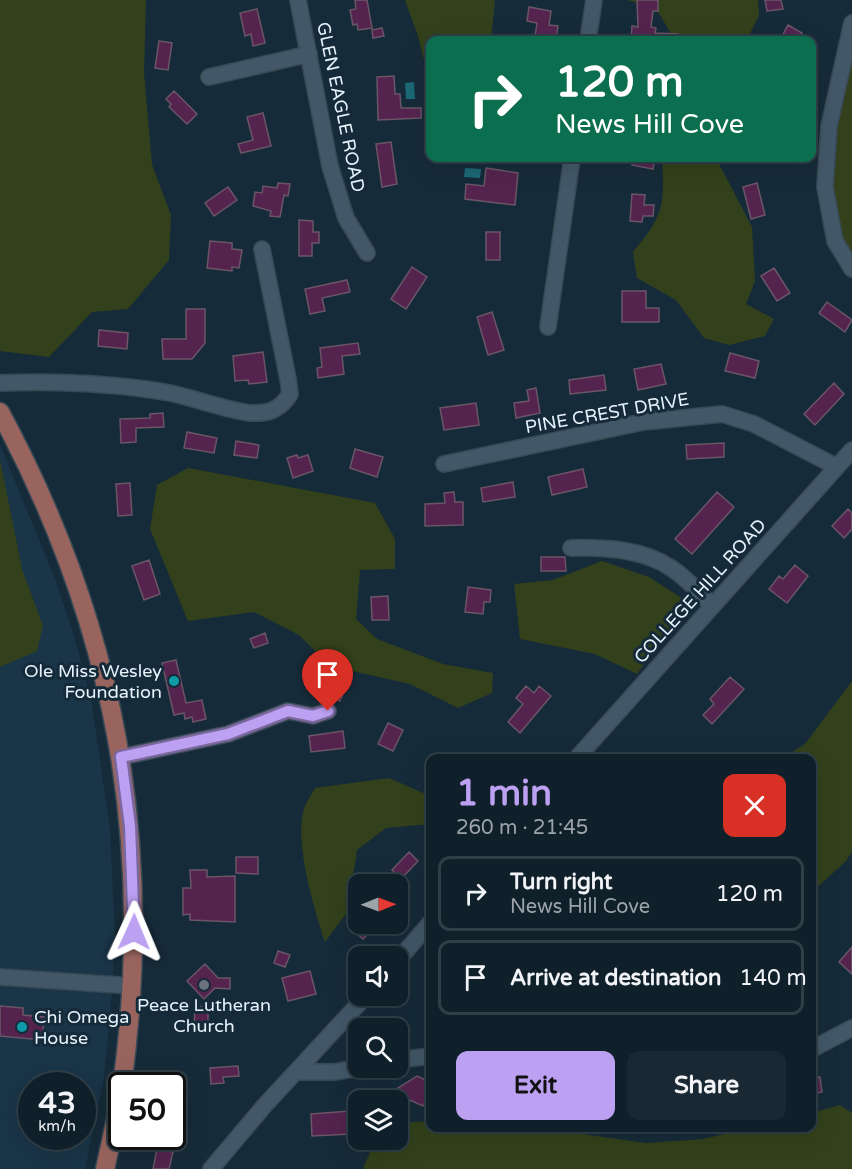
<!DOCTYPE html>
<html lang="en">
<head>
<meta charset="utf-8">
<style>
	:root { --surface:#10202b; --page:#192833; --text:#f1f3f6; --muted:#9ca3a9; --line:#303e47; --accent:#bca0f2 }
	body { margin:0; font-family:"Varela Round",sans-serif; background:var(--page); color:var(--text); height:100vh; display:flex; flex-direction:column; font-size:22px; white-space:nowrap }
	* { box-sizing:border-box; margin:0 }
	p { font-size:20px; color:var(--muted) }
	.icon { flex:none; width:33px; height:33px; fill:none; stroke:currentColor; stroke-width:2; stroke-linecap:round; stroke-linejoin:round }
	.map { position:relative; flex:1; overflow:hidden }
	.drawer { position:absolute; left:426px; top:754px; width:390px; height:378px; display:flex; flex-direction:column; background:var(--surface); border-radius:12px; box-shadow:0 6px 24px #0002,0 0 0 2px var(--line) }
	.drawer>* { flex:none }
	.banner { position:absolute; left:426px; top:36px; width:390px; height:126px; border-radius:12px; box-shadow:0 6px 24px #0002,0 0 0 2px var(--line); background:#0b6e4f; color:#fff; overflow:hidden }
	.needle { width:39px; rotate:89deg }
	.fabs { position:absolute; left:348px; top:874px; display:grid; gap:12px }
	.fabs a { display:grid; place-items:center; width:60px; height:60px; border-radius:12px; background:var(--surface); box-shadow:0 6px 24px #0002,0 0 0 2px var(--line); font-size:30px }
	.speed { position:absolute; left:18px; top:1072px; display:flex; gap:12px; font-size:30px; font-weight:700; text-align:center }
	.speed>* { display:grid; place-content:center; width:78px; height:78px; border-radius:50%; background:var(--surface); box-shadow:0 6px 24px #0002,0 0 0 2px var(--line); line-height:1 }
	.speed small { font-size:15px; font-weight:400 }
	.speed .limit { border:3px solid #111; border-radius:9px; background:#fff; color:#111 }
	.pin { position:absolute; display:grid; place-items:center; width:51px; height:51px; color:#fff; margin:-62px -26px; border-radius:50% 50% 50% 0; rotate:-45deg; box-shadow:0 0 6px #0007 }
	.pin .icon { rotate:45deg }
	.me { position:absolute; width:66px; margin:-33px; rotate:1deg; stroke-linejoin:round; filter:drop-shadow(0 0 4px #0008) }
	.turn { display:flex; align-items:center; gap:21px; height:126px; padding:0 30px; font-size:27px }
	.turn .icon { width:78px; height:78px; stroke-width:2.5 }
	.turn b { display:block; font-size:42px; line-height:51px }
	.round { display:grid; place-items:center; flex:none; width:63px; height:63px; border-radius:12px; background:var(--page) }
	.overview { display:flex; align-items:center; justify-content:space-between; height:102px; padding:0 30px }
	h1 { font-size:36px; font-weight:700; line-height:45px; color:var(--accent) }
	.action { display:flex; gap:12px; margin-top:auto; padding:12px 30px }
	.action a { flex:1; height:69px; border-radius:12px; background:var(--accent); color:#111; font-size:24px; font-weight:700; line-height:69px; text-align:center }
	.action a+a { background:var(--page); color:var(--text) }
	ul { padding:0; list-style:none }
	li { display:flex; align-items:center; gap:18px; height:75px; margin:0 12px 9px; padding:0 18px; border:3px solid var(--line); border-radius:12px }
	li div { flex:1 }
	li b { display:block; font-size:22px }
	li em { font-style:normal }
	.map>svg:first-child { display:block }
	.built { fill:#1a3548; fill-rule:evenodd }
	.green { fill:#32411b }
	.water { fill:#1b6975 }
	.building { fill:#54244f; stroke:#6a5567; stroke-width:1.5 }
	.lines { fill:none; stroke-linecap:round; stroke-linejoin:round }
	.minor-casing { stroke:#394955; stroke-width:18 }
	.major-casing { stroke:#394955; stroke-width:21 }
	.minor { stroke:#425868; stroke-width:15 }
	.major { stroke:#9a645e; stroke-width:18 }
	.route-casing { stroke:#7a689d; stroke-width:15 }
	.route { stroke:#bca0f2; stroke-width:10 }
	.culture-dot { fill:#0f9aa8; stroke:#162b39; stroke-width:2 }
	.worship-dot { fill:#6b7280; stroke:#162b39; stroke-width:2 }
	.labels { text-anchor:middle; stroke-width:6; stroke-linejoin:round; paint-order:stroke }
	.street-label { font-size:18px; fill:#e6f3fc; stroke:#162b39 }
	.poi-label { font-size:18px; fill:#e6f3fc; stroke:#162b39; text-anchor:end }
</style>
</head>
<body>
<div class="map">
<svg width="852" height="1169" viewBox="0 0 852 1169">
	<rect width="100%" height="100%" fill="#162b39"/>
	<path class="built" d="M0 445 54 576 74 636 91 698 110 829 115 939 111 1004 104 1078 85 1169H0ZM32 1086H82V1137H32Z"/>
	<path class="green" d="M0 0H146L144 73 152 165 171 215 169 260 128 309 92 312 49 357 0 351Z
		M405 0H495L491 40H430V84L418 36Z
		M627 0H758L759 15 747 40H672L671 34 656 8Z
		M852 52V261L840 238 832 207 837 125Z
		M662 158H716L752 227 755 281 746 304 774 319 765 336 729 345 704 338 676 300 637 278 633 252C664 216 665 203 662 158Z
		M0 460 22 569 43 626 37 651 0 667Z
		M188 468 375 503 395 539V569L360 570 356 619 377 639 443 664 493 673 492 693 458 708 410 684 330 666 299 635 254 612 188 621 150 529 157 485Z
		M602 561 649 577 688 602 637 674 595 654 520 639 514 584 553 580Z
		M852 681V852L846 861 812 892V759H781L805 744Z
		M389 778 430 796V824L386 828 357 850 348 911 325 942C314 909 294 842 304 809 306 802 312 794 315 788Z
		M840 1105 852 1113V1169H363L375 1140H398V1123L430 1121V1128H539L646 1143 703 1139 750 1128H812V1113Z"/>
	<path class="water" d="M414 82 415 99H406L405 83Z
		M465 168 481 169 480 178 464 177Z"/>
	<path class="building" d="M355 0H367L372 28 358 30 357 24 353 25 350 10 356 9Z
		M637 0H658V11H653L651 27 656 28 655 33 678 34V40H631L632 26 638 27Z
		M765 0H781L783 9 767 11Z
		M529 7 551 11 549 25 558 26 556 39 535 36 537 23 527 21Z
		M257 9 265 43 253 46 251 34 245 36 240 13Z
		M788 25 802 33 798 40H780Z
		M382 28 384 36 373 38 372 30Z
		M159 41 172 43 168 70 155 68Z
		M394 76 395 94H400L401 108H421V118L378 120 377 77Z
		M174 91 197 114 187 124 169 107 171 104 166 99Z
		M263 113 271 146 241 153 238 144 253 140 247 117Z
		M391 142 397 184 382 187 376 144Z
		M634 158H655L653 169 632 165Z
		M486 168 518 173 515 205 465 199 466 184 484 186Z
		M278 183 290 184 288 196 284 195 280 217 270 216 271 211 253 206 255 192 262 193 263 186 277 188Z
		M757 183 765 215 751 219 743 187Z
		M228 187 237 200 214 216 205 203Z
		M632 194 645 195 644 205H654L653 216H643L642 222 630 221Z
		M299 220 313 221V232H319V243H312V256H299Z
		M486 232H500V260H486Z
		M210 241 232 243V249L242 250 239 268 232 267V271L207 268Z
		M412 267 427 277 406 309 391 299Z
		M774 268 790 293 777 301 761 276Z
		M347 280 350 292 322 298 325 311 310 314 305 289Z
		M622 291H646V308H659V322H622Z
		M827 302 852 320 845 332 819 313Z
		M186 309H205V343L192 359H163L162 339H186Z
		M492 312 504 350 488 355 477 317Z
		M99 330 128 333 127 349 98 346Z
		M358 343 360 354 342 356 344 374 318 378 317 368 322 367 320 348Z
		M263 352 267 382 249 384 248 380 235 381 233 356Z
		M730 353 759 361 755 378 725 371Z
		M661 364 666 384 638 390 634 369Z
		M604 375 606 390 570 394 569 380Z
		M834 383 844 394 815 425 804 414Z
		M536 388 540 413 516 418 514 403 529 401 527 390Z
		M476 403 479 425 444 430 440 408Z
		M163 413 164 427 136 428V442L121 443 120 419 150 418V414Z
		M187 432 217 438 214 453 184 448Z
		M236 441 259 445 257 458 234 455Z
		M724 443V457L687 459 686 445Z
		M355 449 383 457 377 477 350 468Z
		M297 455 298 458 308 455 313 471 293 478 287 458Z
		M583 469 587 487 552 495 548 477Z
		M513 482 515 497 483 502 481 488Z
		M130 483 132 515 118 516 116 484Z
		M454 492 455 502H463V525L425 526V504L445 503 444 493Z
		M717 492 734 507 692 554 675 539Z
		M848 509 852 513V529L844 538 832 526Z
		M541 557H565L566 571H541Z
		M149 560 160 594 144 600 132 566Z
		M795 565 808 576 787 603 769 589 779 576 783 579Z
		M468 587 491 590 490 602H484L483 614 465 612Z
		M388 596 389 620H372L371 597Z
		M265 633 268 643 254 648 250 639Z
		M176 660 186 703 202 700 206 719 193 722 192 717 185 719 184 713 174 715 162 663Z
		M323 677 346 687 340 701 317 690Z
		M730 677 744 689 712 724 703 715 714 704 710 699Z
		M526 686 534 693 539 686 551 696 520 733 508 722 523 704 516 698Z
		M388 723 403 730 393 751 378 744Z
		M343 731 345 748 311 752 309 736Z
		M409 852 418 861 401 879 392 870Z
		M236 857H258V874L236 873Z
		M190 870H207V877L235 876V922L190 920V914L183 915V888H191Z
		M358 924H377L363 939 353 930Z
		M852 947V974L839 962Z
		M278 951 290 955 285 967 274 963Z
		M205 964 218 978H230V989L215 988 204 999 187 981Z
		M310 971 316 994 288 1001 282 978Z
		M0 1006 23 1008V1015L44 1017 42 1040 0 1036Z
		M195 1006 208 1007V1029H194Z
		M238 1066 239 1076 223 1077 224 1083 211 1084 210 1068Z
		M417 1076 430 1082V1101L427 1099 423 1106 403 1097 398 1088Z
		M820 1077 822 1092 812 1094V1078Z
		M350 1111 351 1134 312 1136 311 1114Z
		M157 1149 173 1152 169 1169H153Z"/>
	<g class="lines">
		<defs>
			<path id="minor" d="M298 0 330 166 346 218 367 253
				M852 23 829 126 825 187 835 241 852 269
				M588 40 594 0
				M209 77 309 54
				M548 327 572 158
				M0 383C58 381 113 383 170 393 194 398 229 411 251 413 269 414 281 409 290 394L288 379 262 249
				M444 464 643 422 722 414 754 424 837 467
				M571 548C604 547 643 549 671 568 687 578 700 594 713 606
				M121 757 228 734 288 711 313 716 328 711
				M576 759 852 450
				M398 960 430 923
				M0 977 133 986
				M812 1049 852 1028
				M398 1060 430 1056
				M297 1072H334L358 1068
				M211 1169 265 1105 366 996"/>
			<path id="major" d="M0 412C116 628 155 843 122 1086
				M105 1169 122 1091"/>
		</defs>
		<use href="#minor" class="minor-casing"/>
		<use href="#major" class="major-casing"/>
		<use href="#minor" class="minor"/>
		<use href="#major" class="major"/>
	</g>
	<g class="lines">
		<defs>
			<path id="route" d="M134 932 130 826 121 757 228 734 288 711 313 716 328 711"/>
		</defs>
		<use href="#route" class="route-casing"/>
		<use href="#route" class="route"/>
	</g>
	<g class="culture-dot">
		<circle cx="174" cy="681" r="6"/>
		<circle cx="22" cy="1027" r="6"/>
	</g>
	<circle class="worship-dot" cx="204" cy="985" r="6"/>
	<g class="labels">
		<g class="street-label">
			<text transform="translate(341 107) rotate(78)" y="6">GLEN EAGLE ROAD</text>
			<text transform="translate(607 413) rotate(-10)" y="6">PINE CREST DRIVE</text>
			<text transform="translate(700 591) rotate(-48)" y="6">COLLEGE HILL ROAD</text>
		</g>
		<g class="poi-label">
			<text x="162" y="677">Ole Miss Wesley<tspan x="162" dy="21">Foundation</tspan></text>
			<text x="204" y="1011" text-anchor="middle">Peace Lutheran<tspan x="204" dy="21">Church</tspan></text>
			<text x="34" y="1023" text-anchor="start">Chi Omega<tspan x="34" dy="21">House</tspan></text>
		</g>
	</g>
</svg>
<div class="fabs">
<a><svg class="needle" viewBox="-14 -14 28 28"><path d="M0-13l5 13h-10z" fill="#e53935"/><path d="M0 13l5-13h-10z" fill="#9ca3a9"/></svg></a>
<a><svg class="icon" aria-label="sound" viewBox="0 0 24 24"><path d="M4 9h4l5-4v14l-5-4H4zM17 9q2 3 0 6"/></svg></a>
<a><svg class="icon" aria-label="search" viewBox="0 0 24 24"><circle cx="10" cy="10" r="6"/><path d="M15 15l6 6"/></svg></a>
<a><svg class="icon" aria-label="layers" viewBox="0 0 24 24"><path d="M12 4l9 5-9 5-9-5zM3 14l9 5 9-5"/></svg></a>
</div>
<div class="speed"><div>43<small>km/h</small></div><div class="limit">50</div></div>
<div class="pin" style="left:328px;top:711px;background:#d93025"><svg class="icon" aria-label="arrive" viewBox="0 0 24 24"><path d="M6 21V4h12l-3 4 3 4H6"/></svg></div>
<svg class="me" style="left:134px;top:932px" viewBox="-20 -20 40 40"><path d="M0-17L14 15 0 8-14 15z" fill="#bca0f2" stroke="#fff" stroke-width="4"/></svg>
<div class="banner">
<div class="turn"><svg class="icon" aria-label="right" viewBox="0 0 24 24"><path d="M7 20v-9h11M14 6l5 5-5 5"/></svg><div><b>120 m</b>News Hill Cove</div></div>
</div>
<section class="drawer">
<div class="overview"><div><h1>1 min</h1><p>260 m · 21:45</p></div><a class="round" style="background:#d93025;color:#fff"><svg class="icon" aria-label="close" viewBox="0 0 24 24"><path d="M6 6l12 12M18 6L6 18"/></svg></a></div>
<ul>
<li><svg class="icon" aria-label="right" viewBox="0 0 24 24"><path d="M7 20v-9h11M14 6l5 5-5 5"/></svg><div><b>Turn right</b><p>News Hill Cove</p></div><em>120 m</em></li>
<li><svg class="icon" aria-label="arrive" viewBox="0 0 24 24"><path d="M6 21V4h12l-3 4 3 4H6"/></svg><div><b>Arrive at destination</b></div><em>140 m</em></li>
</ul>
<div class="action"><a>Exit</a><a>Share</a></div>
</section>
</div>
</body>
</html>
